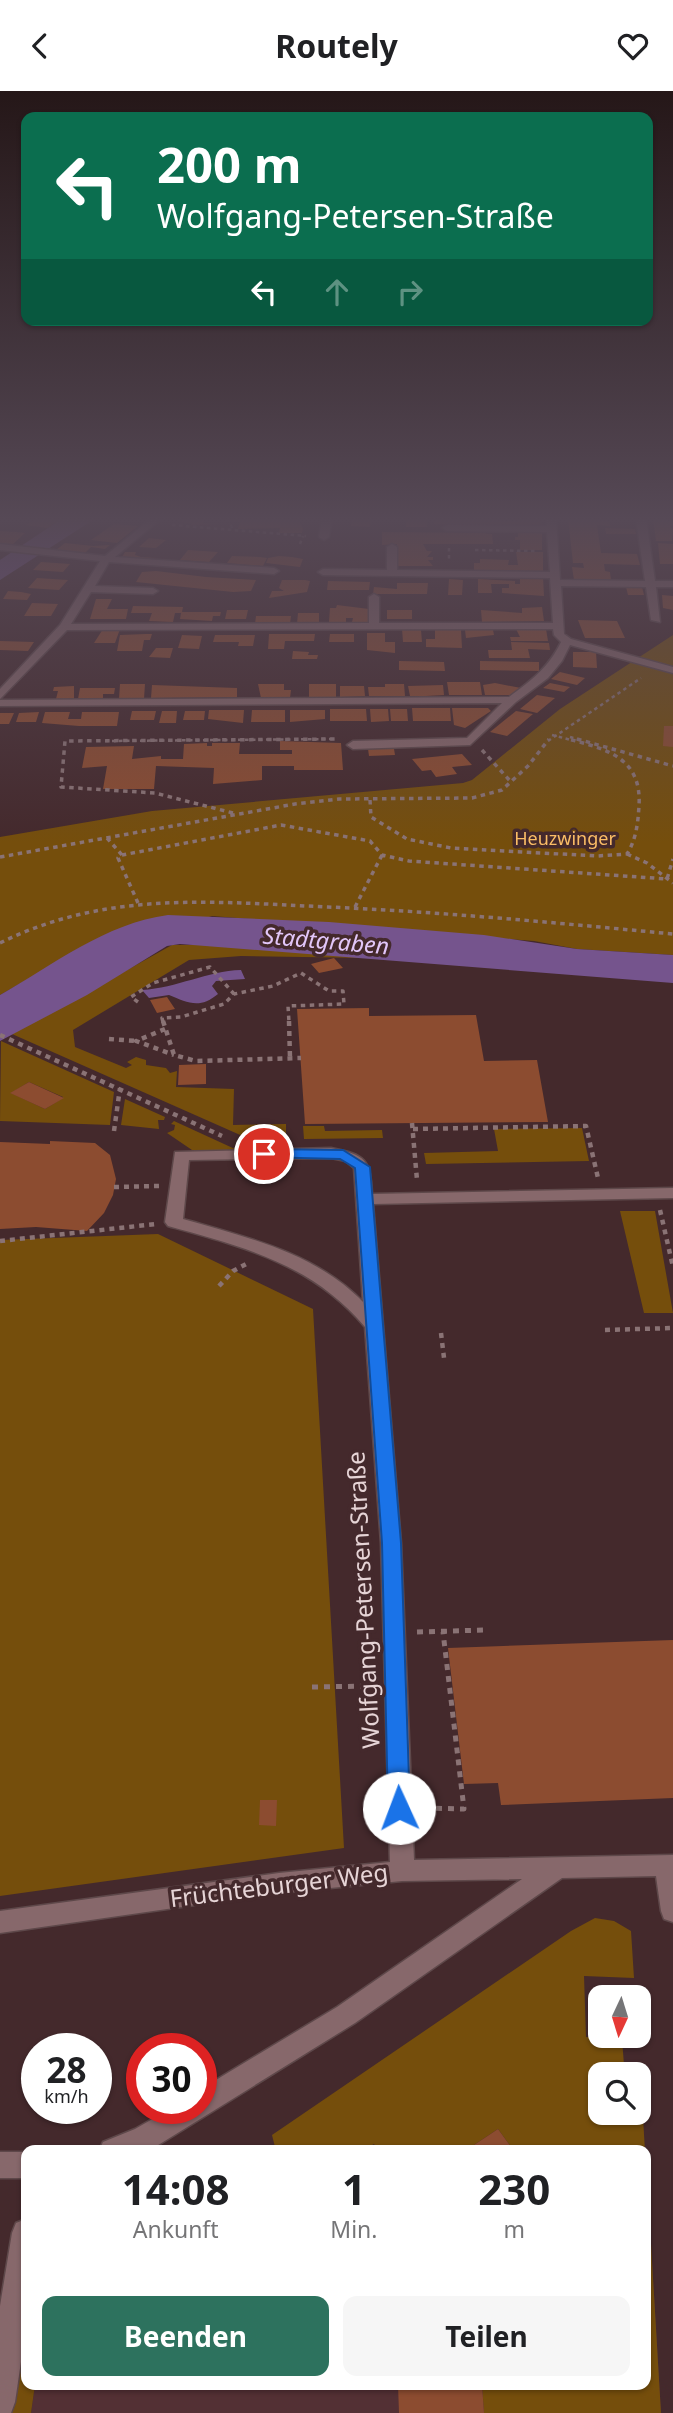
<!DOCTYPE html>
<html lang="de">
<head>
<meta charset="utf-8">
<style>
	:root { --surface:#fff; --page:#f6f6f6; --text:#202124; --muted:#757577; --accent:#2d725e }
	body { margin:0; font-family:"Noto Sans",sans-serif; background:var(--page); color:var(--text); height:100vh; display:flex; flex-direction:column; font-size:26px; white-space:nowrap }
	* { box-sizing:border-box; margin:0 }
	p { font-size:23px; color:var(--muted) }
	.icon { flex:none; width:38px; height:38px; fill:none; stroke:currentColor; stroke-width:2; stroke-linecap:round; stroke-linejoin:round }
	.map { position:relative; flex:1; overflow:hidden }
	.sheet { position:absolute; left:21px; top:2054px; width:630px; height:245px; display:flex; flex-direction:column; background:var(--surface); border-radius:14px; box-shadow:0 2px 5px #0004 }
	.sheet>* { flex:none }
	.guide { position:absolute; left:21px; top:21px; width:632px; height:214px; border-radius:14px; box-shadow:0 2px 5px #0004; background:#0b6e4f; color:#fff; overflow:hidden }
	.needle { width:46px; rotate:184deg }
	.fabs { position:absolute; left:588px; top:1894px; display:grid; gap:14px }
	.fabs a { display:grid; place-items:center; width:63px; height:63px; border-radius:14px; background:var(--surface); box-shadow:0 2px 5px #0004; font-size:35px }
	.speed { position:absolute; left:21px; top:1942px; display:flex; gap:14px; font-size:35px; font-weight:700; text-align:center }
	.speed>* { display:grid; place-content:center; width:91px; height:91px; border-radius:50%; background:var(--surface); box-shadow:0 2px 5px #0004; line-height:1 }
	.speed small { font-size:18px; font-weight:400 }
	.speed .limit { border:10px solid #d22; background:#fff; color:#111 }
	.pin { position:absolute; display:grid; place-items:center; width:60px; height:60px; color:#fff; margin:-30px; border:4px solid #fff; border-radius:50%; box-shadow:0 2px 7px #0007 }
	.me { position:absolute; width:77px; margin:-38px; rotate:358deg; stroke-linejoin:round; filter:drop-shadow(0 0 5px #0008) }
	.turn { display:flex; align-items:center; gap:24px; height:147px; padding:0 21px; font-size:32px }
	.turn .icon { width:91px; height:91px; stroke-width:2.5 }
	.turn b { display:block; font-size:49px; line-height:60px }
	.lanes { display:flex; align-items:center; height:66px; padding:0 21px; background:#0003; justify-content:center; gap:35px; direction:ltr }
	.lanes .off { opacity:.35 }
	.eta { display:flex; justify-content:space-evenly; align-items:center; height:119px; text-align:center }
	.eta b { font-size:42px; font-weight:700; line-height:49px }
	.primary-button { display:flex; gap:14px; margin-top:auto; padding:14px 21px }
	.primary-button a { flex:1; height:80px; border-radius:14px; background:var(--accent); color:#fff; font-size:28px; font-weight:700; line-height:80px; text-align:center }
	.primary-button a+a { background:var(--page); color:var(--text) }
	header { display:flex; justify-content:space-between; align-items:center; height:91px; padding:0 21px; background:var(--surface); font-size:32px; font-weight:700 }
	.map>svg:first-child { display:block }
	.built { fill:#533034 }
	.green { fill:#754e0c; fill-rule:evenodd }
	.water { fill:#75548d }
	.building { fill:#8c4c30 }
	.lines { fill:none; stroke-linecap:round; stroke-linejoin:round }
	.minor-casing { stroke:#5e484a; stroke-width:3 }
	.path-far3 { stroke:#8a7375; stroke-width:2.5; stroke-dasharray:3.5 3.5; stroke-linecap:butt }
	.path-far2 { stroke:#8a7375; stroke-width:3.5; stroke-dasharray:4.5 4.5; stroke-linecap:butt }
	.path-far1 { stroke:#8a7375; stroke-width:4.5; stroke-dasharray:5 5; stroke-linecap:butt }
	.path { stroke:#8a7375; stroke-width:5; stroke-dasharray:6 6; stroke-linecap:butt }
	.minor { fill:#87686b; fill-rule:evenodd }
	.route { fill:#1a73e8; stroke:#114b97; stroke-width:2 }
	.labels { text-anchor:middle; stroke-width:7; stroke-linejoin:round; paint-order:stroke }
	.far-park-label { font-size:18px; fill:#fbbd66; stroke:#44292c }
	.water-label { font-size:23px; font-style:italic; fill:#e2c6f9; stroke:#44292c }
	.near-street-label { font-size:24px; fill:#e6d4d6; stroke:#44292c }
</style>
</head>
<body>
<header><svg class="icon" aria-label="back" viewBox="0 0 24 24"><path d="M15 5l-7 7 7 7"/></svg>Routely<svg class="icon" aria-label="heart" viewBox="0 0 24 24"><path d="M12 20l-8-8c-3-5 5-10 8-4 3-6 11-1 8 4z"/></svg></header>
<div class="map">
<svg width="673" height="2322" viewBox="0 0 673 2322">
	<rect width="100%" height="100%" fill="#44292c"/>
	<path class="built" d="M646 2068 661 2322H31L35 2294H646Z"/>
	<path class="green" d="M673 544V864L577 858 534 850 212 825 37 883 0 904V746L152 720 463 692 472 689 560 618Z
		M172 854H216L368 867 241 865 189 869 73 939 75 956 126 977 132 974 127 971 136 966 146 969V974L166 977 170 982 177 980 176 996 234 998 233 1034 286 1033V1048L247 1047 12 943Z
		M1 950 114 1001 110 1034 0 1030ZM29 991 63 1006V1007L45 1018 11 1002Z
		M125 1008 165 1026 164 1029H158L159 1038 121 1034Z
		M174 1030 235 1058V1059H192L167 1042 174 1039 175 1034 171 1033Z
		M303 1035H324L325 1040 382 1039 383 1047 304 1048Z
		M582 1037 589 1070 426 1073 424 1062 498 1060 494 1038Z
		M620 1120H655L673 1222H644Z
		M158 1143 313 1218 344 1757 0 1805V1149Z
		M595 1827 614 1830 631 1840 634 1887 584 1885 586 1946 622 1948 624 1974 640 1976 645 2060H514L498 2038 465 2060H378L374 2053 362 2060H276L272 2044 571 1840ZM600 1983H639V2021H600Z
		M646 2068 661 2322H484L482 2294H646Z
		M26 2216V2294H35L31 2322H11Z"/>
	<path class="water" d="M63 427H96L0 489V469Z
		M168 824 329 831 484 844 577 858 673 864V892L180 853 167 855 87 904 0 950V904C53 874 106 832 168 824Z
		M241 879 245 888 216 890 212 895 218 903C199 919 187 911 169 904L149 907 142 899C177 897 207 880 241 879Z"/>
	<path class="building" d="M37 427H63L47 437 26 434Z
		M180 427H205L203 432 218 433 191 434 192 432 178 431Z
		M233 427 299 429 303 438 302 442H279L280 437 238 438 240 431H232Z
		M343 427H371L370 436 351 435 352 430Z
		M435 427 513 430 540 427 541 436 434 433Z
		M568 427 609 430 610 435 597 434 601 462 637 463 640 474 604 473 605 480 610 481 611 489H574L572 476 584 477 583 472H573Z
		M653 427H667L668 431H673V435H670L673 438 672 450H656Z
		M427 428V436H406V429Z
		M114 433 138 435 117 452 91 449Z
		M605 437 635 438 636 443H606Z
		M0 440 17 441 25 442 12 454 0 453Z
		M518 440H542V459H520V449H515V446H518Z
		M382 441 482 442 492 443 493 453H423L427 460H432L427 466H433V469H428L433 475H397V453L382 454Z
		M149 447 166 449 156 457 139 456Z
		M65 452 93 455 110 454 105 458 91 456 85 462 56 459Z
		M658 452 673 453V473H660Z
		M188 459 218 461 209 471 180 469Z
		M125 461H136L135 464 141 466H157L121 468Z
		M516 461H543V481L474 480V472H480V468L509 469 508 474H518Z
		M232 465 260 466 267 467 263 475 227 472Z
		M279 465 292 466 303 468 300 476 266 472 268 467Z
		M41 471 70 473 63 481 33 479Z
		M156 480 206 486 256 489 251 500 233 501 136 491 142 481Z
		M520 485 543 486 544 505 502 502V497H509V493H491L492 502H478V488L515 490V493H520Z
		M37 487 68 489 59 499 28 497Z
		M449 488 463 489 462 504H448Z
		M282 489H305L310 490 307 501 269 507 272 500H284L279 497Z
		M328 490 370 491 369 499H327Z
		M397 492H428L427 503H373L374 496 397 498Z
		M626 496H642L644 504H628Z
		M8 500 21 501 31 503 27 509 3 508Z
		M662 504 673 505V519L663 517Z
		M96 508H112L107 518H128L126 528H90Z
		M32 512 58 513 51 525H24Z
		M337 514 369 518V531H352L353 527H346V531H329L330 517H336Z
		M133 515 183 516 182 521H221L220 525H213L212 530 180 528 181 522H175L173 531 149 530 152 522H131Z
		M542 516 544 530 482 531 481 519 522 522V517Z
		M227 519H248L246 528H225Z
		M387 519H412V528H387Z
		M298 522H319V533H297Z
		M256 525H291L290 533H255Z
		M578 529 617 530 625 547H585Z
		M103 538H120L115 552H94Z
		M402 538 421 539 422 551H403Z
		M516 538H546L548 550H511L510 546H520Z
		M435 539H461L462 557 426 556V548H435Z
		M465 539H493L494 544 466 547Z
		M367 542H385V551H395V562L367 559Z
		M146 543H152L150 549H144L142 560H117L120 544Z
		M269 543H315L314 550H285L284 558H268Z
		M330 543H354V551H329Z
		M182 544 202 545 199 558 178 557Z
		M215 544H255L253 555H238L239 551H213Z
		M0 550 34 551 28 560 0 559Z
		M511 551 549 552 550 559 528 558 530 567H489L488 559H512Z
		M156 557H173L170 567 149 566Z
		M293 560 309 561 308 564H318L317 568H292Z
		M573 561H596L597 577 573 576Z
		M399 570 444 571 445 580 399 579Z
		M480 570 539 571V580L480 579Z
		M560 581 585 587 577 594 551 588Z
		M447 591H480L482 604H449Z
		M495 592 521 597 511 604H485L483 594Z
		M550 592 570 596 564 601 543 597Z
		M120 593H145L144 608H119Z
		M258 593H284V599H291L290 607H261Z
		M309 593H336V606H309Z
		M385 593H404L405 605H369L368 596H385Z
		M152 594 237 597V606L151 607Z
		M443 594 444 604 426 605H410L408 595Z
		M74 595V608H56L58 600H53L54 596Z
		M340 595H364L365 605 340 606Z
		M80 597H115L114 603H103V608H78Z
		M537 604 555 607 537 622 520 618Z
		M412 617H450L451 630H413Z
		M452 617H488L491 620 465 637 454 634Z
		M330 618H366L367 630H330Z
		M370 618H388L389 630 371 631Z
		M390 618H407L408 630H391Z
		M209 619H244L243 632 208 628Z
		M252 619H285V631H251Z
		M290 619H325V628L290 631Z
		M132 620H156L154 629H130Z
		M162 620H177L176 632H159Z
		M185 620H205L204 629H183Z
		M516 620 533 623 507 645 490 641Z
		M39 621 36 631H16L19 622Z
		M45 621H70L68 628H81L82 621H119L117 635H79L42 632Z
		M0 622H14L9 633H0Z
		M664 635H673V656L663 655Z
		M280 650 341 652 343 679H294V675H262V689L213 693 214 677 156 675 154 698H103L107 675 82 677 86 656 134 655 132 668 161 665V668H183L184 653 207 652V655H212V652H240L239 663H292V659H280Z
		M368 658H394L395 664 369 665Z
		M462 663 472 674 452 676 457 683 436 686 431 679 422 680 412 668Z
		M334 867 343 877 319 882 311 873Z
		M167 906 175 918 157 922 150 909Z
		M369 917V925L476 924 484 970 537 969 548 1031 305 1033 297 918Z
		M206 973V993L178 994 179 974Z
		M29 991 64 1007 45 1018 10 1002Z
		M50 1050 95 1052 110 1064 116 1088 113 1104 104 1122 87 1140 36 1136 0 1138V1051L50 1053Z
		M673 1549V1707L501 1714 498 1692 464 1693 448 1557Z
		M260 1709H277L276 1735 259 1734Z
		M498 2038 514 2060H465Z
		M398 2294H482L484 2322H399Z"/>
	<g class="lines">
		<defs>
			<path id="minor" d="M152 427H162L115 466 274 477 279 480 274 483 109 471 95 495 153 497 158 500 153 503 91 501 71 533 369 532V506L374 503 379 506V532H553L550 487 323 484 318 481 323 478 387 479V456L392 453 397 456V479L550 481 547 441 447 440 442 437 447 434 547 435 546 427H556L560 489 645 490 636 427H646L655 490H673V496H656L660 531 651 529 646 496 561 495 564 543 571 548 673 576V582L570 554 562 570 548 587 516 611 470 654 353 658 347 654 353 650 467 647 502 612 0 615V609L509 606C532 589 549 576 561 551L554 544 553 538 67 539 0 608V598L60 534 100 470 0 459V453L105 465Z
				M322 427H332L329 446 324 449 319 446Z
				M331 1057C366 1064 370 1068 372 1103L673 1097V1107L373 1113 401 1452 414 1769 673 1764V1831L664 1828 661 1820 656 1785 562 1787 355 1932 155 2056 146 2060H99L103 2051 135 2038 170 2018H201V1998L337 1916 522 1788 402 1790 279 1802 0 1842V1820L279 1782 390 1771 381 1452 365 1236C312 1173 244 1156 168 1135L165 1131 175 1061ZM331 1067 346 1070 354 1077 363 1211C316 1162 246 1146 183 1128L189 1069Z
				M0 2061H26V2087H0Z
				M26 2128V2237L15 2311 11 2322H0V2215L12 2142 16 2132Z"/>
		</defs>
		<use href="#minor" class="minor-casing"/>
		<path class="path-far3" d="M229 427 232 437
			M172 434 306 445
			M300 453 303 445
			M449 457V468
			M475 459 535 460
			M552 644 575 650
			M570 646 583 650
			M105 650 336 648
			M548 650 641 587"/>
		<path class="path-far2" d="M577 648 673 675
			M482 659 512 692
			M370 709 371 726 407 748 451 757 597 765 627 763C636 749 638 732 639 715 642 667 607 658 568 648
			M233 722 155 702 61 696 65 650 336 648
			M107 747 122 764
			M627 763 647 772 673 792
			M0 766 295 713 339 708 472 707 502 699 528 675 549 648
			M138 812 118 767 122 764 281 734 370 750 382 764 409 770 667 788 673 768
			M355 816 382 764
			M0 852C107 799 213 811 328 816 444 821 558 832 673 843
			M138 911 131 906 153 892 210 876 234 903
			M163 931 162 927 181 926 224 913 234 903 273 895 301 882 329 900H343L344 913 288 915 289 931"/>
		<path class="path-far1" d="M163 930 174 964 196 970 301 967
			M289 930 290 967
			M165 938 136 950 174 964
			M0 944 222 1045
			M109 948 136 950
			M412 1032 417 1089
			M413 1038 586 1035 598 1087
			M114 1040 120 997
			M114 1096 159 1095
			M660 1119 673 1176
			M0 1150 156 1133
			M219 1195 233 1180 248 1172
			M605 1239 673 1237
			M441 1242 444 1267"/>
		<path class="path" d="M417 1541 486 1539
			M312 1596 374 1595
			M424 1717 464 1718 443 1541"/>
		<use href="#minor" class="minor"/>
	</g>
	<linearGradient id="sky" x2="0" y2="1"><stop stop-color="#251718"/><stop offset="0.57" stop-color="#564956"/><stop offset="1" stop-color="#564956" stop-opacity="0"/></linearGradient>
	<rect width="673" height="752" fill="url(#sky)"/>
	<path class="route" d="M264 1058 343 1059 370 1076 401 1452 410 1717 407 1723 399 1726 391 1723 388 1717 382 1452 355 1077 340 1068 259 1066 257 1063Z"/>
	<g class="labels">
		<g class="far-park-label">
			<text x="565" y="754">Heuzwinger</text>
		</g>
		<g class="water-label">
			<text transform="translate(326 850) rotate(5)" y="8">Stadtgraben</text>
		</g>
		<g class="near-street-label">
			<text transform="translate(364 1509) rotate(-93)" y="8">Wolfgang-Petersen-Straße</text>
			<text transform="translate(279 1795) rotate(-7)" y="8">Früchteburger Weg</text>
		</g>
	</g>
</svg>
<div class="fabs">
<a><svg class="needle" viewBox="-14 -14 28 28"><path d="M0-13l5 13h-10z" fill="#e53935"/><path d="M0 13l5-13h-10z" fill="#757577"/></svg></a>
<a><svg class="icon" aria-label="search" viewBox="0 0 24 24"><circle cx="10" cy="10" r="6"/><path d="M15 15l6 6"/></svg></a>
</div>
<div class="speed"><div>28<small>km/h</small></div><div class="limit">30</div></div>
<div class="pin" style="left:264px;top:1063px;background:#d93025"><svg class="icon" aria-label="arrive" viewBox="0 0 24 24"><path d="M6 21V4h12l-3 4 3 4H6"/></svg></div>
<svg class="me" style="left:399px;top:1717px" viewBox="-20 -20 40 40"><circle r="19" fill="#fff"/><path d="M0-13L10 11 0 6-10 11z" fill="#1a73e8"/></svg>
<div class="guide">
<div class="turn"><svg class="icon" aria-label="left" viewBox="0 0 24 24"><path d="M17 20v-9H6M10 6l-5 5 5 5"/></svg><div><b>200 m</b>Wolfgang-Petersen-Straße</div></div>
<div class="lanes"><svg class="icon" aria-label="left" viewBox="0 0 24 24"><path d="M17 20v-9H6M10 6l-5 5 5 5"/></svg><svg class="icon off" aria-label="ahead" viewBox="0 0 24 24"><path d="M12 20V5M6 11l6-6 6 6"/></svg><svg class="icon off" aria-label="right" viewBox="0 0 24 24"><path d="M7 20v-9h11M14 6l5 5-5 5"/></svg></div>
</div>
<section class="sheet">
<div class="eta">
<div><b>14:08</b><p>Ankunft</p></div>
<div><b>1</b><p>Min.</p></div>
<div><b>230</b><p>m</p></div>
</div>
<div class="primary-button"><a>Beenden</a><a>Teilen</a></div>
</section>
</div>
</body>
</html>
